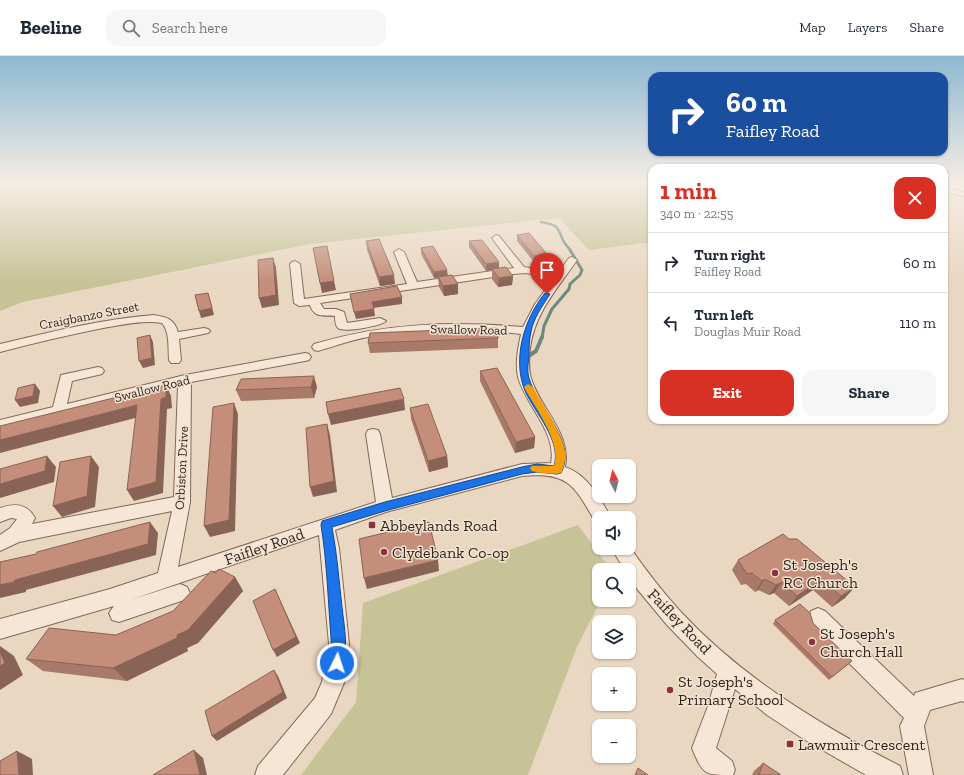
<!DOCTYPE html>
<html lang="en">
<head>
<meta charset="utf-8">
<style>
	:root { --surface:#fff; --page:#f6f6f7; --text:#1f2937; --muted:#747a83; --line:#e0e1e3; --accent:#d93025 }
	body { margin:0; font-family:"Zilla Slab",serif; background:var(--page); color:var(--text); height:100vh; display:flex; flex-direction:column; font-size:15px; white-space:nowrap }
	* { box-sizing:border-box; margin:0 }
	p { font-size:13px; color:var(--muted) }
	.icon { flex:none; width:22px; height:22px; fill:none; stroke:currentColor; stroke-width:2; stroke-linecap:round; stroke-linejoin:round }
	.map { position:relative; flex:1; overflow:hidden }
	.drawer { position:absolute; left:648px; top:108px; width:300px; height:260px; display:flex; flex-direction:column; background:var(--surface); border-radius:12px; box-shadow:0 1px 3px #0004 }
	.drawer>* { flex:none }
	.hud { position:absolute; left:648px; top:16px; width:300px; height:84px; border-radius:12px; box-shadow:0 1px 3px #0004; background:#1a4fa0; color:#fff; overflow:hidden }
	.needle { width:26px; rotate:353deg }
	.buttons { position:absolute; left:592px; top:403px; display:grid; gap:8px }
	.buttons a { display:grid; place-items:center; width:44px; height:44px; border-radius:8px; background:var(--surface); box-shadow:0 1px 3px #0004; font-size:20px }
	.pin { position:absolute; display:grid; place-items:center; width:34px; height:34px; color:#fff; margin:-41px -17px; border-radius:50% 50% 50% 0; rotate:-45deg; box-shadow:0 0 4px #0007 }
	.pin .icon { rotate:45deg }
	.me { position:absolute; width:44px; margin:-22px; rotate:4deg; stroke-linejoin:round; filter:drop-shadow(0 0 3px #0008) }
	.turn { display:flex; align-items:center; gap:14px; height:84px; padding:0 12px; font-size:18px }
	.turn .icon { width:52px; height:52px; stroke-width:2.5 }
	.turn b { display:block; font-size:28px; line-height:34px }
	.round { display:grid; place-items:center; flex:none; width:42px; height:42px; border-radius:12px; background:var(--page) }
	.overview { display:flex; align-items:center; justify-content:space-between; height:68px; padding:0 12px }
	h1 { font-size:24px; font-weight:800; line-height:30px; color:var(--accent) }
	.cta { display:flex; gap:8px; margin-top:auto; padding:8px 12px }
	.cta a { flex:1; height:46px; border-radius:12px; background:var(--accent); color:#fff; font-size:16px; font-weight:800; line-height:46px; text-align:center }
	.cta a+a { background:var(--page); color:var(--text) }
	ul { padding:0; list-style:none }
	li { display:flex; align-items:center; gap:12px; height:60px; padding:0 12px; border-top:1px solid var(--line) }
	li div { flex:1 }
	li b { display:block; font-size:15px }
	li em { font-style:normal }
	header { display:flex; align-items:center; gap:24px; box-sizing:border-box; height:56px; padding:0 20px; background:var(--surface); border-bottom:1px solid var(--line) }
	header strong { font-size:19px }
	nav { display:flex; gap:22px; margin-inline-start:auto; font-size:14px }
	.search { width:280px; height:36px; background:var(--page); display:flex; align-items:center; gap:10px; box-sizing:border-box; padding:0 14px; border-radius:12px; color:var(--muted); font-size:15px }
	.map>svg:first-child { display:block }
	.green { fill:#c6c497 }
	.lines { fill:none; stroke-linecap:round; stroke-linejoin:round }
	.stream-far2 { stroke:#6c8a7d; stroke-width:2.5 }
	.stream-far1 { stroke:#6c8a7d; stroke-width:3 }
	.stream { stroke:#6c8a7d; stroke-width:4 }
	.minor-casing { stroke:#82695b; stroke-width:2 }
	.minor { fill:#f5e6d5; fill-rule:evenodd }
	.wall { fill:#a97a6a }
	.shaded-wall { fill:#896356 }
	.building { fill:#c48e7b; stroke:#896356 }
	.route { fill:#1a73e8; stroke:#114b97 }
	.slow { fill:#f59e0b }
	.poi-dot { fill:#8b3140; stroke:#f2e3d1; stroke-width:1.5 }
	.labels { text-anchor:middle; stroke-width:3; stroke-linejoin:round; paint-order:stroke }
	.street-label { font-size:13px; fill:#33251e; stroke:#f2e3d1 }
	.near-poi-label { font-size:16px; fill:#33251e; stroke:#f2e3d1; text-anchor:start }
	.near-street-label { font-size:16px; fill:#33251e; stroke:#f2e3d1 }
</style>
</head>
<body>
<header>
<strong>Beeline</strong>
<div class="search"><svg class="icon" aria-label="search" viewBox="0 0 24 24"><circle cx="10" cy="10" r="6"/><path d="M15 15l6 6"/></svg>Search here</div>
<nav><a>Map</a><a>Layers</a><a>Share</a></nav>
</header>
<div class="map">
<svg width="964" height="719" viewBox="0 0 964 719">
	<rect width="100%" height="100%" fill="#e9d7c2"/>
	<path class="green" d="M0 127H402L485 130 490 127H652V186L589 194 559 162 310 188 23 246 0 255Z
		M578 469 611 514H599V544H601L577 591 528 719H301L356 646 363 547Z"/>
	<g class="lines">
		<path class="stream-far2" d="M541 166C555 169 557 168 562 182 563 186 568 191 571 195"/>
		<path class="stream-far1" d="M542 282 544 270 552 253 569 233 570 228 580 219 582 214 570 194"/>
		<path class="stream" d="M530 299 536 295 542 281"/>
		<defs>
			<path id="minor" d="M944 132 964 136V140L944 136Z
				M496 179 499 180 524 211 558 217 569 202 572 201 577 204C558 232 535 256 530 292 529 302 528 312 531 322 535 335 542 346 549 357 560 375 569 391 565 411 587 418 601 443 611 462H599V468L596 467C574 429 569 416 522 420L386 456 335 474 339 492 349 588 344 627 331 658 283 719H255L258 710 315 642 322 626 329 588 319 479 130 544 180 528 187 531 190 537 187 543 119 566 112 564 109 557 114 550 0 583V563L110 533 158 517 172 455 19 486 0 495V479L10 472 17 463 11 462 0 466V452C14 447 27 447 35 462L32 468 174 441 178 329 0 374V364L53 351 61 319 98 311 102 312 104 315 102 318 72 325 67 348 185 319 305 297 309 298 311 301 309 304 305 305 191 326 190 446 178 511 376 446 366 378 368 374 373 373 378 374 380 378 392 442 522 408 551 407C557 376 526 350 518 321 515 307 518 292 521 278 470 273 419 272 368 281 351 284 335 290 318 295L314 294 312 291 314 288C384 267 450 265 523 271L535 248 554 222 526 217 513 218 320 247 324 253H336L344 256 347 267 380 262 386 265C382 270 342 277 338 272 335 269 335 263 335 260 323 259 314 262 310 249L299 250 294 247 290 208 292 206 295 205 300 208 304 243 407 228 394 196 399 193 404 196 417 226 514 212 492 182Z
				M154 259C167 261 174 263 178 276L204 272 208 273 210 275 208 277 179 283 181 304 179 307H171L169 304C168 292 170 276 162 267 143 264 122 269 103 272 68 279 34 287 0 296V288C51 276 102 263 154 259Z
				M629 490C645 513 661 534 680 555 741 621 820 669 900 710L903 719H866L805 684 767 659 735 633 716 692 732 705 735 714 733 719C704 719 703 719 692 692L708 650 717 618 698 601 667 569 638 534 629 520V514H625L611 492H629Z
				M818 552 825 555 914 640 915 637 962 623 964 624V646L962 645 930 654 924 670 933 719H909L900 670 904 662 811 569 808 562 811 555Z"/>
		</defs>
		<use href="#minor" class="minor-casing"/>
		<use href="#minor" class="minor"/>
	</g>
	<path class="wall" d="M517 179 547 198V204L534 206 517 185Z
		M366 185 395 228 380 230 367 194Z
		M469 185 499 212 513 220 512 229 498 231 492 223V214L486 215 469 191Z
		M421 192 448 220 458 238 444 240 439 231 438 221 434 222 421 198Z
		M498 282V292L370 297 368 287Z
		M480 315 535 381 534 392 515 397 480 325Z
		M317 331 314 342 241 345 236 334Z
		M410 352 447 400 448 411 429 416 411 363Z
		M783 478 845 542 832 551 813 534 789 550 774 537 769 539 758 534 755 536 746 528 741 529 732 514 738 504Z
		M216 517 235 521 243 535 198 587 187 592 188 595 127 625 43 615 26 603 116 579 173 555Z
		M775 564 813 567 848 608 829 624 773 568Z
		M763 707 781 719H752L754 715Z"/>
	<path class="shaded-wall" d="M547 198V204L534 206V200Z
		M273 202 276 211 279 249 262 252 259 242Z
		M499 206V213L486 215V208Z
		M447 214 448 220 434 222V216Z
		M394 219 395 228 380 230 379 221Z
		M513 220 512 229 498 231 499 222Z
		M334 225 336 234 322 237 320 227Z
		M458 228V238L444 240 443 230Z
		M208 237 210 243 214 259 201 262 199 255Z
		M402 241V248L373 252 372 246Z
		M374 253 375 260 356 263 354 256Z
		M150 279 153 286 155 309 143 312 139 305Z
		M314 320 317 331 314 342 311 331Z
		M35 328 40 335 38 347 20 351 15 344Z
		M166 329 171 340 172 352 167 353 163 437 134 445 127 434 161 343Z
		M404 343 405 354 331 369 328 358Z
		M234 347 238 358 235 475 210 481 204 470Z
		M137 349 143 360 0 397V384Z
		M327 368 330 379 337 436 313 441 310 431Z
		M535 381 534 392 515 397 516 386Z
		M47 400 56 411 54 426 0 442V428Z
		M91 400 99 411 95 451 62 461 53 450Z
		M447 400 448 411 429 416 428 405Z
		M150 466 158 477 156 499 26 534V536L0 542V529L15 524Z
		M438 504 439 515 367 533 364 522Z
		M235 521 243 535 198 587 187 592 188 595 127 625 113 612 177 579Z
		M765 523 758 534 755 536 762 525Z
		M821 523 813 534 789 550 797 540Z
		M782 526 774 537 769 539 776 529Z
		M855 531 845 542 832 551 841 540Z
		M275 533 300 587 277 601 273 594Z
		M0 590 14 600 23 619 0 634Z
		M274 614 278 620 287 642 217 685 212 680Z
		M194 694 203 702 207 719H200Z
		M17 695 32 703 33 719H19Z"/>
	<path class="building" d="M529 177 547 198 534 200 517 179Z
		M379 183 394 219 379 221 366 185Z
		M482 184 499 206 486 208 469 185Z
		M327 190 334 225 320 227 313 192Z
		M433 190 447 214 434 216 421 192Z
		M273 202 276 239 259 242 258 204Z
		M506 211 513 220 499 222 492 213Z
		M452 219 458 228 443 230 438 221Z
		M397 230 402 241 372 246 374 253 354 256 350 238Z
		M208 237 212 252 199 255 195 239Z
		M497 272 498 282 368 287 370 277Z
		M150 279 152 302 139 305 137 282Z
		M497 312 535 381 516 386 480 315Z
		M314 320 311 331 236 334 241 323Z
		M35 328 33 340 15 344 18 332Z
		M166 329V341L161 343 156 426 127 434 137 349 0 384V370Z
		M400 332 404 343 328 358 326 346Z
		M234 347 229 464 204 470 213 351Z
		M428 348 447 400 428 405 410 352Z
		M327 368 334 425 310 431 306 372Z
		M47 400 45 415 0 428V413Z
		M91 400 87 440 53 450 60 406Z
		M150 466 148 488 15 524 14 526 0 529V506L36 498 37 496Z
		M429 466 438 504 364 522 359 483Z
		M783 478 789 483H797L855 531 841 540 821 523 797 540 782 526 776 529 765 523 762 525 752 517 747 518 738 504Z
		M219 513 235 521 188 574 177 579V582L113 612 26 603 49 572 116 579 173 555 211 515 216 517Z
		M275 533 296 581 273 594 253 545Z
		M800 548 810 557 813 567 852 605 832 621 775 564Z
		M0 595 5 607 0 610Z
		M274 614 283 636 212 680 205 655Z
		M194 694 200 719H153Z
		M17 695 19 719H0V705Z
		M763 707 781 719H759Z
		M638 712 648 719H635Z"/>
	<linearGradient id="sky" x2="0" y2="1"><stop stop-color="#8db8d2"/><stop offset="0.56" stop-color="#f5ede4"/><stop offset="1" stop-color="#f5ede4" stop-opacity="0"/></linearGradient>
	<rect width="964" height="227" fill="url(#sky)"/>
	<path class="route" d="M545 237 550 238C543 249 533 263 531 276 529 284 529 293 529 301 528 308 527 315 529 322 537 351 578 386 561 417L557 418 537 416 522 418 385 455 332 471C337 498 339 524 342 551 344 570 349 594 342 612L337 614 332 612C328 603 332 592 331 582 328 544 327 506 321 469L322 465 385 446 522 411 537 408 554 410C562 385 535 357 525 335 512 303 524 263 545 237Z"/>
	<path class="slow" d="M528 328 533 331C542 348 563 378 565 396 566 403 564 411 561 417 553 419 540 417 532 415L530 412 532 410H554C562 387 535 351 524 331Z"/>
	<g class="poi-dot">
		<rect x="368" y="465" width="8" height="8" rx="2"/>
		<circle cx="384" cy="496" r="4"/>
		<circle cx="775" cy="517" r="4"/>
		<circle cx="812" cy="586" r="4"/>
		<circle cx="670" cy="634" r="4"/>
		<rect x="786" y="684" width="8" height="8" rx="2"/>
	</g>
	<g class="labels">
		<g class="street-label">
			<text transform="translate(89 259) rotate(-11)" y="5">Craigbanzo Street</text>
			<text transform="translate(469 273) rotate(1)" y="5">Swallow Road</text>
			<text transform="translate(152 332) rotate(-14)" y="5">Swallow Road</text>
			<text transform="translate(181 412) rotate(-87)" y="5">Orbiston Drive</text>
		</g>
		<g class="near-poi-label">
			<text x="380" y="475">Abbeylands Road</text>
			<text x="392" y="502">Clydebank Co-op</text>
			<text x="783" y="514">St Joseph's<tspan x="783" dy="18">RC Church</tspan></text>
			<text x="820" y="583">St Joseph's<tspan x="820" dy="18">Church Hall</tspan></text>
			<text x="678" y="631">St Joseph's<tspan x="678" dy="18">Primary School</tspan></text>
			<text x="798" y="694">Lawmuir Crescent</text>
		</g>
		<g class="near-street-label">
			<text transform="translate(264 490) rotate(-19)" y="6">Faifley Road</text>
			<text transform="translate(680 565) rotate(46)" y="6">Faifley Road</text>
		</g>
	</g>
</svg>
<div class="buttons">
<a><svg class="needle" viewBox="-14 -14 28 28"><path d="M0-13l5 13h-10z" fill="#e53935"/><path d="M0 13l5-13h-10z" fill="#747a83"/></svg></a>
<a><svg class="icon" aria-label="sound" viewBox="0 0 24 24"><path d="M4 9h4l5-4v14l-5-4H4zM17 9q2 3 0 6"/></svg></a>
<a><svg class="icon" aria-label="search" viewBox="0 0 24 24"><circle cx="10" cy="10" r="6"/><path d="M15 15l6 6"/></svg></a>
<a><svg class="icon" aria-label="layers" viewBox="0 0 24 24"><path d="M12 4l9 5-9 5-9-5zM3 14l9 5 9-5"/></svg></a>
<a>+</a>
<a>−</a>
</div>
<div class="pin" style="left:547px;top:238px;background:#d93025"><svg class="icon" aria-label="arrive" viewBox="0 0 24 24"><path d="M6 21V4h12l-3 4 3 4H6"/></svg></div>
<svg class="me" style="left:337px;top:607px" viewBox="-20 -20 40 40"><circle r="17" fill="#1a73e8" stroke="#fff" stroke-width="3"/><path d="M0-11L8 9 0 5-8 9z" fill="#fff"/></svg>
<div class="hud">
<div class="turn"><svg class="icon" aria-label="right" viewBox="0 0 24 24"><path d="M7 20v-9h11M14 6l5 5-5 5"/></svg><div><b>60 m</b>Faifley Road</div></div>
</div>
<section class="drawer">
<div class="overview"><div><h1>1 min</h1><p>340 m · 22:55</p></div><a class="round" style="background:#d93025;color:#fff"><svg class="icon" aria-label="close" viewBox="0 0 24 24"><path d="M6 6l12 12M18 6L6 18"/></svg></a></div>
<ul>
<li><svg class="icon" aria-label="right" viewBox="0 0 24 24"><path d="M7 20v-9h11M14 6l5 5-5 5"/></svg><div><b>Turn right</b><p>Faifley Road</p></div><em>60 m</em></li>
<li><svg class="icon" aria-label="left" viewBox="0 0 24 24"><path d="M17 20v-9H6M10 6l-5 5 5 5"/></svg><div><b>Turn left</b><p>Douglas Muir Road</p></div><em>110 m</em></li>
</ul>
<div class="cta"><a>Exit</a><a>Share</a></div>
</section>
</div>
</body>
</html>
